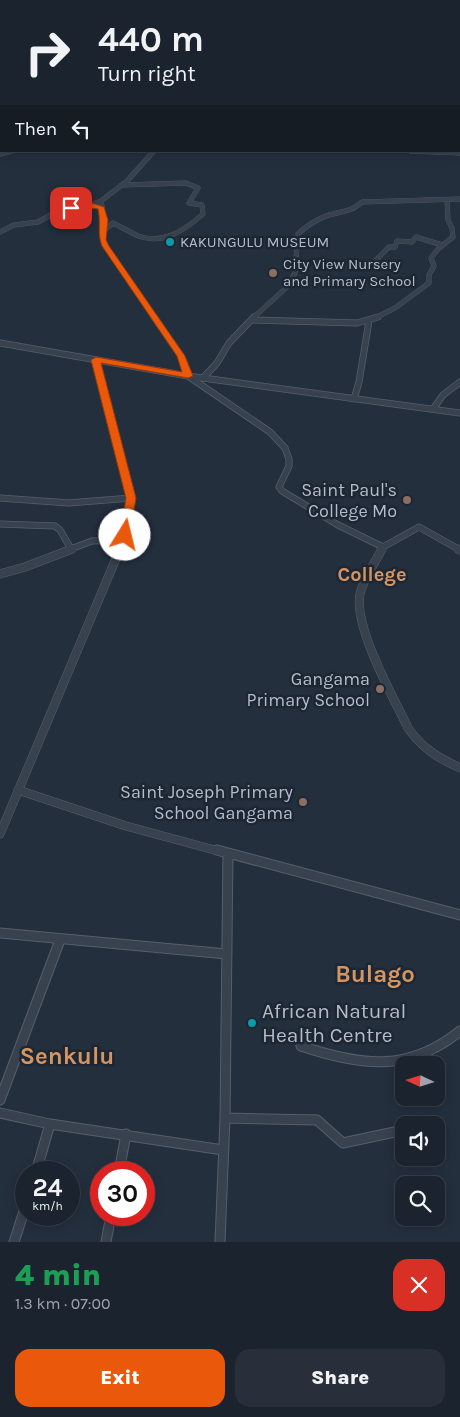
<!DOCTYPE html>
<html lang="en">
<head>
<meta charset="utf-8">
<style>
	:root { --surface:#1b232e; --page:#282f3a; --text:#f1f3f6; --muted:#a0a4aa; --line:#39404a; --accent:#ea580c }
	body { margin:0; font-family:Karla,sans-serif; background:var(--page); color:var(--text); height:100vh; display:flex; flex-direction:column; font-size:19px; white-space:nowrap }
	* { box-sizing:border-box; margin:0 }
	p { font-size:16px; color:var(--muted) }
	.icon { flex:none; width:28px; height:28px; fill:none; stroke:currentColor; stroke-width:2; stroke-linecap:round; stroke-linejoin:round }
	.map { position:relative; height:1242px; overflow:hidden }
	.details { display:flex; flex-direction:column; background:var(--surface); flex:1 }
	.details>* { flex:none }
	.hud { position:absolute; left:0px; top:0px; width:460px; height:152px; box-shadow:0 2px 12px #0003,0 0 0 1px var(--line); background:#1b232e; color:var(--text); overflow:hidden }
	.needle { width:32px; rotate:274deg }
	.controls { position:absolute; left:395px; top:1056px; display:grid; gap:10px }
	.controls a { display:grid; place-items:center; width:50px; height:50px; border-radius:10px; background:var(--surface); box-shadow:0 2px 12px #0003,0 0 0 1px var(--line); font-size:25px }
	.speed { position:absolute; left:15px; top:1161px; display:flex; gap:10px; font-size:25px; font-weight:700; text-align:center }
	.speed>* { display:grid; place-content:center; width:65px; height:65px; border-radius:50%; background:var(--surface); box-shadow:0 2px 12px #0003,0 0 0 1px var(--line); line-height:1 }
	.speed small { font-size:12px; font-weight:400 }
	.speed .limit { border:8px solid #d22; background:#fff; color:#111 }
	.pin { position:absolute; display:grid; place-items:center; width:42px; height:42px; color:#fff; margin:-21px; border-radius:10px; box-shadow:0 2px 8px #0006 }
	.me { position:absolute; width:55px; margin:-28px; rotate:9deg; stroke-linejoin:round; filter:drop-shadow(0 0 4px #0008) }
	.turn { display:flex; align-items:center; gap:18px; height:105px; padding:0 15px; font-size:22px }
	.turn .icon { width:65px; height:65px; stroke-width:2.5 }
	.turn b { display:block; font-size:35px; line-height:42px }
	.then { display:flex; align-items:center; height:48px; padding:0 15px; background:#0003; gap:10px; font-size:19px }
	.round { display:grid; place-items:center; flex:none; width:52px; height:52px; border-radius:15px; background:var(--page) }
	.summary { display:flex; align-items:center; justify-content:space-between; height:85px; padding:0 15px }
	h1 { font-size:30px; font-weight:800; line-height:38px; color:#1e9e55 }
	.button { display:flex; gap:10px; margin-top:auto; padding:10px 15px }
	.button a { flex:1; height:58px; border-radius:15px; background:var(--accent); color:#fff; font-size:20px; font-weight:800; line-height:58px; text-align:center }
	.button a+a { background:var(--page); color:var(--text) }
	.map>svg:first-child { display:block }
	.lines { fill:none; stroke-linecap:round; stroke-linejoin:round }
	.minor-far4-casing { stroke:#565f6c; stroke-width:4 }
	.minor-far3-casing { stroke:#565f6c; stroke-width:5 }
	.minor-far2-casing { stroke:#565f6c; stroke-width:7 }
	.minor-far1-casing { stroke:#565f6c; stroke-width:9 }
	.minor-casing { stroke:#565f6c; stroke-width:11 }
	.minor-far4 { stroke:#38414e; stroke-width:3 }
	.minor-far3 { stroke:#38414e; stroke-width:4.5 }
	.minor-far2 { stroke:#38414e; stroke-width:5.5 }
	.minor-far1 { stroke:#38414e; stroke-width:8 }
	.minor { stroke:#38414e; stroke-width:9 }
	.route { fill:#ea580c; stroke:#983908 }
	.culture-dot { fill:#0f9aa8; stroke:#1d2633; stroke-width:2 }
	.education-dot { fill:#8d6e63; stroke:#1d2633; stroke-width:2 }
	.labels { text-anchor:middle; stroke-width:5; stroke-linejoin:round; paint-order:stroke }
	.far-poi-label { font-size:15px; fill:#b4bcc9; stroke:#1d2633; text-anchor:start }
	.poi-label { font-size:18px; fill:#b4bcc9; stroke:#1d2633; text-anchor:end }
	.quarter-label { font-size:20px; font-weight:bold; fill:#d59563; stroke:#1d2633 }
	.near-poi-label { font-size:21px; fill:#b4bcc9; stroke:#1d2633; text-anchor:start }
	.near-quarter-label { font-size:24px; font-weight:bold; fill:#d59563; stroke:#1d2633 }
</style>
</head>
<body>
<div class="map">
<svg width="460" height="1242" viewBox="0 0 460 1242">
	<rect width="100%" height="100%" fill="#242f3e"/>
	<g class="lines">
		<defs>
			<path id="minor-far4" d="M9 0 13 1
				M165 0 169 1
				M94 1 114 0
				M207 1 209 0
				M222 1H235"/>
			<path id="minor-far3" d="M154 151 127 181 101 201 105 223 103 240 105 246 155 318
				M410 151 460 153
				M0 154 12 151
				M103 231 113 223C121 227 130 232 138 236 163 245 185 230 203 214L202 205 189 203 198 188 186 183 121 185
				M0 232 14 225 38 222 61 209 83 207 101 201
				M385 266 373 263 389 247H395L397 241 412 242 416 237 442 245
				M253 318 287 287 295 273 298 234C306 226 322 216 333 214 347 210 350 212 362 202L460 199
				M375 318 395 308 429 283V275L434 266 431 258 438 249 453 237 452 228 448 220 447 200"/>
			<path id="minor-far2" d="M154 317 181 356 188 376 270 432 285 448 289 459V466L279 487 282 491 338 525 383 547 419 527 460 550
				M252 320 357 323 378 317
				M0 343 188 376 460 413
				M96 360 131 498 124 540 120 550
				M203 378 217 363 229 343 254 317
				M354 399 359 382 369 321
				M433 409 443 395 460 382
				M0 498 69 503 131 498
				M0 524 55 526 60 530 71 549
				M68 550 92 541 124 540
				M381 550 383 547"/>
			<path id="minor-far1" d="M382 549C375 562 366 576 361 590 350 622 394 698 408 728 422 748 438 758 460 768
				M458 549 460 550
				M0 574 25 567 72 549
				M18 790 126 826 222 852
				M0 834 120 549"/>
			<path id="minor" d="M217 850 460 915
				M0 933 227 954
				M301 1046C361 1066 408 1073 460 1031
				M0 1100 60 940
				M0 1113 50 1124 223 1150
				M225 1118 317 1120 343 1143 404 1130
				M36 1172 50 1124
				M119 1172 126 1134
				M14 1242 26 1205
				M106 1242 111 1215
				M220 1242 225 1118 228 853"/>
		</defs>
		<use href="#minor-far4" class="minor-far4-casing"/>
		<use href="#minor-far3" class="minor-far3-casing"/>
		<use href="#minor-far2" class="minor-far2-casing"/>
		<use href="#minor-far1" class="minor-far1-casing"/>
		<use href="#minor" class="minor-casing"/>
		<use href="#minor-far4" class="minor-far4"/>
		<use href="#minor-far3" class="minor-far3"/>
		<use href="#minor-far2" class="minor-far2"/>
		<use href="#minor-far1" class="minor-far1"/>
		<use href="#minor" class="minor"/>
	</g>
	<path class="route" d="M92 203 104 207 108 220 106 240 109 246 185 356 193 376 188 378 101 363 136 498 130 535 125 539 120 535 126 498 91 360 96 357 182 372 177 356 102 246C97 234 101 222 98 209 88 207 75 213 67 208Z"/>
	<g class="culture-dot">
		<circle cx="170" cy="242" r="5"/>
		<circle cx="252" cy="1023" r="5"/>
	</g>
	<g class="education-dot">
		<circle cx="273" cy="273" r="5"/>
		<circle cx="407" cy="500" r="5"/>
		<circle cx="380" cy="689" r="5"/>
		<circle cx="303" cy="802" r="5"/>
	</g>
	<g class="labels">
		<g class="far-poi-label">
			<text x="180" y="247">KAKUNGULU MUSEUM</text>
			<text x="283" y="269">City View Nursery<tspan x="283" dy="17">and Primary School</tspan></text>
		</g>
		<g class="poi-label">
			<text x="397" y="496">Saint Paul's<tspan x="397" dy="21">College Mo</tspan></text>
			<text x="370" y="685">Gangama<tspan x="370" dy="21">Primary School</tspan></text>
			<text x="293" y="798">Saint Joseph Primary<tspan x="293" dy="21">School Gangama</tspan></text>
		</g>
		<g class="quarter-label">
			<text x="372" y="581">College</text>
		</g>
		<g class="near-poi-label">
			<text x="262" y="1018">African Natural<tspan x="262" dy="24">Health Centre</tspan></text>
		</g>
		<g class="near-quarter-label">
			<text x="375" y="982">Bulago</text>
			<text x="67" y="1064">Senkulu</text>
		</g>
	</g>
</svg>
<div class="controls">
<a><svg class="needle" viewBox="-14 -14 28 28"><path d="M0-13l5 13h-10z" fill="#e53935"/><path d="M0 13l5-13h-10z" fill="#a0a4aa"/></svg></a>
<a><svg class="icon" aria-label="sound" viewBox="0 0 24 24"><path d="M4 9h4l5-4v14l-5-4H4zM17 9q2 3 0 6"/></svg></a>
<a><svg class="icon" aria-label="search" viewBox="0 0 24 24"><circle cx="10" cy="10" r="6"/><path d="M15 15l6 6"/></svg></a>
</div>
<div class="speed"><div>24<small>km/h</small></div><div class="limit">30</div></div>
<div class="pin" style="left:71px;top:208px;background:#d93025"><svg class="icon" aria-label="arrive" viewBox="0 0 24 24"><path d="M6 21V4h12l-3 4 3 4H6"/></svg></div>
<svg class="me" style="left:125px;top:535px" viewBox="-20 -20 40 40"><circle r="19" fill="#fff"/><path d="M0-13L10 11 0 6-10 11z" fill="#ea580c"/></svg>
<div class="hud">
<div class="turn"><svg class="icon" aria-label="right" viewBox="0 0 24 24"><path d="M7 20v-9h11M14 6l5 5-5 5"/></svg><div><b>440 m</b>Turn right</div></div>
<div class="then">Then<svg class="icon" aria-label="left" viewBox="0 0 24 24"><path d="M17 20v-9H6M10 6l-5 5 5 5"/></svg></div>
</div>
</div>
<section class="details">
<div class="summary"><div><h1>4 min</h1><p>1.3 km · 07:00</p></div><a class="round" style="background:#d93025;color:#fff"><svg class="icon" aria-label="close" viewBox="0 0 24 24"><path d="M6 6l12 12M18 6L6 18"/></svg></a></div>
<div class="button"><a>Exit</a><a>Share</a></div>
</section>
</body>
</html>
